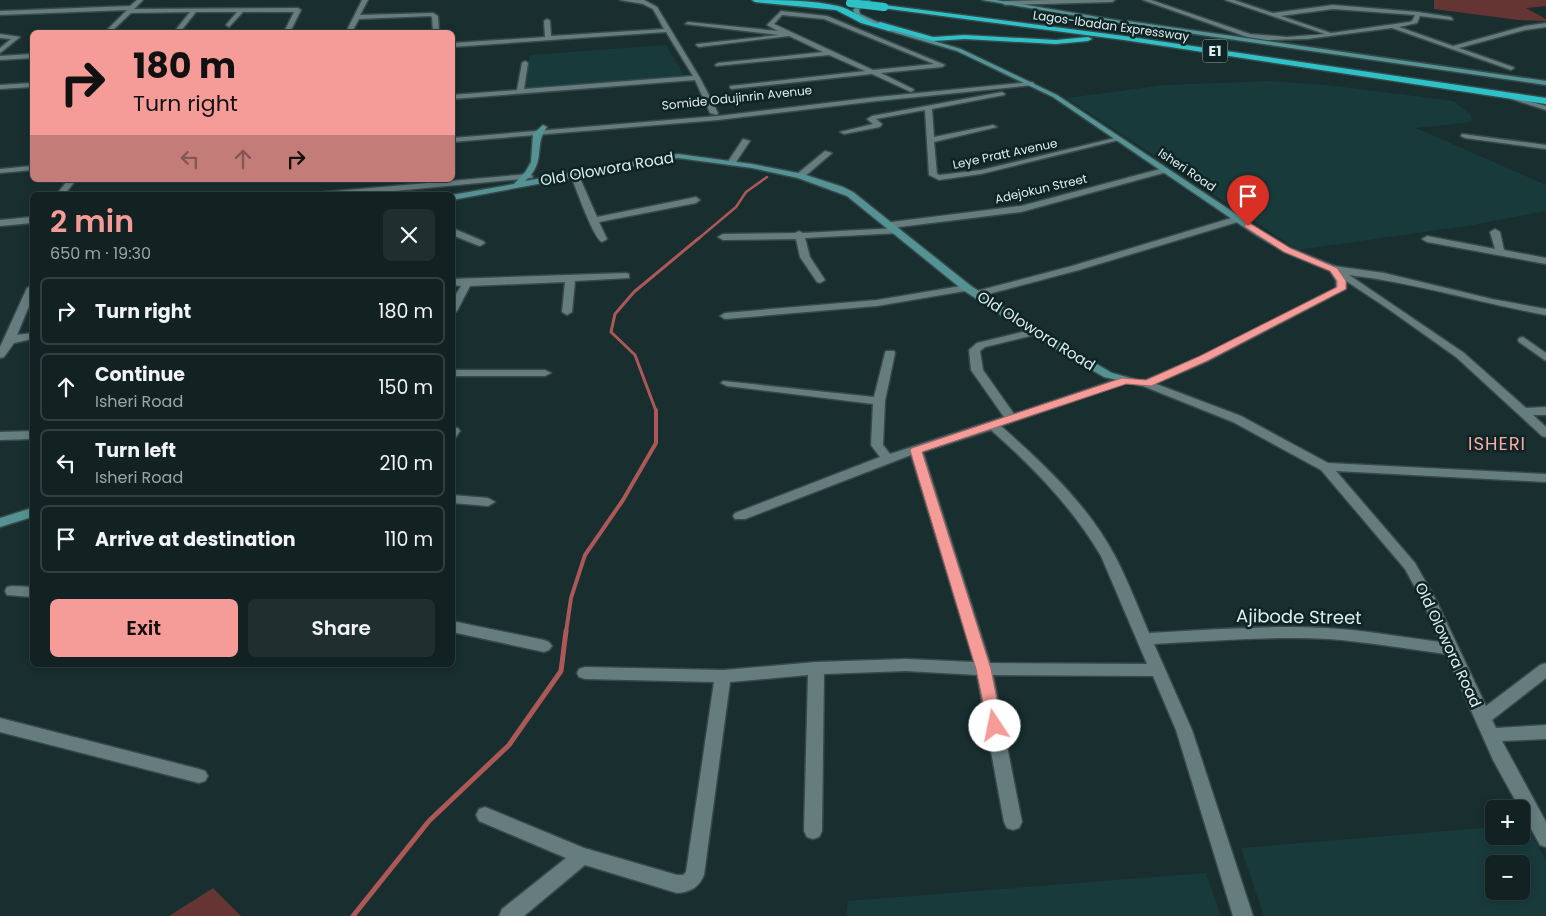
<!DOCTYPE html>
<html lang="en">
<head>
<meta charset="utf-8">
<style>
	:root { --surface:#122223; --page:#1f2f30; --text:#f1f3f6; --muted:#9ca4a6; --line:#313f41; --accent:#f59b98 }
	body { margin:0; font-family:Poppins,sans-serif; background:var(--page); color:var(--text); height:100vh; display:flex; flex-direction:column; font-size:19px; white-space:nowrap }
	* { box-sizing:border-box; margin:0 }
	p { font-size:16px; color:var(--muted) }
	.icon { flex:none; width:28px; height:28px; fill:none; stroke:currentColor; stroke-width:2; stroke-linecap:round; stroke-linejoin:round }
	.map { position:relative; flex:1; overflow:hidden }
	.panel { position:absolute; left:30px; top:192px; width:425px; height:475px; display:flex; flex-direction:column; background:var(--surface); border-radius:8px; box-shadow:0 2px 8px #0003,0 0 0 1px var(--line) }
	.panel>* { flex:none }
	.hud { position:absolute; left:30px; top:30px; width:425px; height:152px; border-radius:8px; box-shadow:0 2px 8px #0003,0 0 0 1px var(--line); background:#f59b98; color:#111; overflow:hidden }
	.fabs { position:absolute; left:1485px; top:800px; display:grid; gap:10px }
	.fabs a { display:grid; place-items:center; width:45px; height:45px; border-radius:8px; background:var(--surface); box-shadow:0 2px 8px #0003,0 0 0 1px var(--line); font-size:25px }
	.pin { position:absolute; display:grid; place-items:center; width:42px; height:42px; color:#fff; margin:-51px -21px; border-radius:50% 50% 50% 0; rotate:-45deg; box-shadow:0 0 5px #0007 }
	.pin .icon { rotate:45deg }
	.me { position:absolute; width:55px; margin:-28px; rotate:349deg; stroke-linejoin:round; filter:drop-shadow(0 0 4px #0008) }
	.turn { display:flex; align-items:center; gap:18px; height:105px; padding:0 20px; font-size:22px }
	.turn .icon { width:65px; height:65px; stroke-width:2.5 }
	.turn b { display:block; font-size:35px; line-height:42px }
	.lanes { display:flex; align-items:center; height:48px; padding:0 20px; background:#0003; justify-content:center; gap:25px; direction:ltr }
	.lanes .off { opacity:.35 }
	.round { display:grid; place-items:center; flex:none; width:52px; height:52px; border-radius:8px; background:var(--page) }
	.overview { display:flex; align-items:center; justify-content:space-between; height:85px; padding:0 20px }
	h1 { font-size:30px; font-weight:600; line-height:38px; color:var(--accent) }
	.button { display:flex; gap:10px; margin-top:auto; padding:10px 20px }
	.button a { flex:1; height:58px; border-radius:8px; background:var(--accent); color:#111; font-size:20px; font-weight:600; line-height:58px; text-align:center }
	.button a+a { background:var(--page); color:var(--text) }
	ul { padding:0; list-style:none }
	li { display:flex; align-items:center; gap:15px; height:68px; margin:0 10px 8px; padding:0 10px; border:2px solid var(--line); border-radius:8px }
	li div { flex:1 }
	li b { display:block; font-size:19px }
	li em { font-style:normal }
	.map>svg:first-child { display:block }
	.built { fill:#193a3b; fill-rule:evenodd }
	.green { fill:#643533 }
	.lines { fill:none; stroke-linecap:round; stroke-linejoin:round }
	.stream-far3 { stroke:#ad5857; stroke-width:2.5 }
	.stream-far2 { stroke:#ad5857; stroke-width:3 }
	.stream-far1 { stroke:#ad5857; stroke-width:4 }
	.stream { stroke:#ad5857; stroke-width:5 }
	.street-casing { stroke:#37494a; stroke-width:3 }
	.secondary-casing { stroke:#37494a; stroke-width:3 }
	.highway-casing { stroke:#37494a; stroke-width:3 }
	.street { fill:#657d7e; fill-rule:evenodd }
	.secondary { fill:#549294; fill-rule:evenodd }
	.highway { fill:#2dc2c8; fill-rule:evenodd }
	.highway-bridge-casing { stroke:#37494a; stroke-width:9; stroke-linecap:butt }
	.highway-bridge { stroke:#2dc2c8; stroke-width:8 }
	.route { fill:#f59b98; stroke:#9f6563 }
	.labels { text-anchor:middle; stroke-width:5; stroke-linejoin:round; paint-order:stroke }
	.far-street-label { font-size:12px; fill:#dfeced; stroke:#0e2425 }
	.shield { fill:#0e2425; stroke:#a0b0b1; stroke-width:1 }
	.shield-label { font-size:14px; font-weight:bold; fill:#dfeced }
	.street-label { font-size:15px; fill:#dfeced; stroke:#0e2425 }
	.quarter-label { font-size:18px; letter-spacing:1px; fill:#fda9a5; stroke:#0e2425 }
	.near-street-label { font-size:18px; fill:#dfeced; stroke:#0e2425 }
</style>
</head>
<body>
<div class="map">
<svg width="1546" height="916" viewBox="0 0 1546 916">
	<rect width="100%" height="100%" fill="#182e2f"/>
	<path class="built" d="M666 45 685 77 523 90 530 55Z
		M1270 81 1327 85 1454 101 1471 115 1472 122 1416 128 1546 185V211L1473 225 1298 250 1187 177 1189 174 1178 166 1169 165 1066 98 1165 85Z
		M1521 825H1526L1546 860V916H1264L1241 848 1494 827V836H1521ZM1494 864H1521V891H1494Z
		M1206 873 1221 916H846L848 901Z"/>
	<path class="green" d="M1434 0H1546V6L1526 8 1546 19V21L1518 20 1434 9Z
		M213 888 241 916H169Z"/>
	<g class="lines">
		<path class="stream-far3" d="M698 239 736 207 746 192 767 177"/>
		<path class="stream-far2" d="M656 411 635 355 611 332 615 314 634 292 699 238"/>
		<path class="stream-far1" d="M566 632 571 598 585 555 623 500 656 443V410"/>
		<path class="stream" d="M353 916 429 821 509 745 561 671 566 631"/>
		<defs>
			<path id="street" d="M137 0H143L134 9 298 8 301 10 290 32H284L294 12H243L229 27 226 25 237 12H196L180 32H174L190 12 131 13 111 32H105L127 10 0 15V11L130 6Z
				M362 0H368L360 15 433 13 438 16 439 32H433L432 17 430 16 359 19 352 32H346Z
				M620 0H644L657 7 700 78 718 113 717 115 710 113 695 80 452 99V95L517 90 522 63 525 61 528 63 524 89 693 76 666 32 452 47V43L545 37 544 21 547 19 550 21 551 36 664 29 653 9 643 4Z
				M1052 0H1115L1112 2 1005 5 1002 3 1005 1Z
				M1143 0H1151L1250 34 1287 37 1325 34 1225 0H1234L1273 13 1333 5 1418 12 1451 17 1453 20 1420 16 1417 23 1399 27 1453 46 1525 26 1546 23V27L1525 30 1459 48 1513 67 1514 68 1511 70 1392 28 1307 39 1267 40 1247 37ZM1333 9 1415 15 1412 21 1409 22 1331 33 1281 16Z
				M781 11 827 16 945 65 942 67 881 73 913 89 914 90 911 92 872 74 732 89 730 88V86L865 71 829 55 716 66 715 65 718 63 823 52 789 36 699 47 696 45 697 44 779 35 685 24 688 22 778 31 767 25ZM782 15 824 19 934 64 873 70 774 24Z
				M0 34 20 37 0 53V48L11 39 0 38Z
				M32 54V58L0 60V56Z
				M1032 82 1034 83V85L877 101 718 120 452 142V138L718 116 877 97Z
				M32 83V87L0 89V85Z
				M1002 92 1005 94 1004 95 932 109 934 137 993 125 997 127 934 142 937 174 940 175 981 170 1119 137 1123 139 981 174 939 180 929 175 925 110 876 119 882 124 880 127 844 134 840 132 873 124 867 119 872 116Z
				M1502 94 1546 106V110L1502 96Z
				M1462 134 1546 145V149L1465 138 1461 136Z
				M743 139 750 141 734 165H728L727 163Z
				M825 151 832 153 803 178H797V174Z
				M32 166V170L0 173V169Z
				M1164 168 1168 170 1167 172 1021 212 891 228 887 225 891 222 1021 206Z
				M529 174 533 176 532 178 352 195H321L325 192Z
				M572 174 579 176 597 217 696 197 700 200 696 203 599 222 607 239 602 242C593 238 576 188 571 176Z
				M68 180H76L64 195H56Z
				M1238 216 1241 217V221L1079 270 977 297 972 294 973 292 1072 266Z
				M32 217V223L0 226V220Z
				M452 228 483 241 485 243 480 246 477 245 452 235Z
				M897 228 900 229V233L805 238 810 257 825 280 820 283 817 282 800 257 796 239 723 240 718 237 723 234 795 233 799 231 803 233Z
				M1495 229 1500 232 1504 250 1546 258V264L1427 242 1422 239 1427 236 1495 249 1490 232Z
				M1334 266 1384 273 1492 299 1546 309V315C1480 303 1416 283 1349 275L1464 353 1526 408 1546 407V415H1533L1546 427V437L1542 436 1456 357 1387 308 1331 271 1329 269Z
				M626 273 629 274V278L575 281 572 312 567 315 562 312 565 282 470 286 457 311 452 314V301L461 286 452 285V279Z
				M32 285V299L17 335 32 333V339L14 343 4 357 0 358V347L27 288Z
				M967 285 971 286V290L877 306 725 319 720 316 725 313 877 300Z
				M1034 329 1038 330 1039 332 1038 334 985 347 980 351 983 370 1014 414 1121 378H1129L1131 380 1129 382 1001 426C1044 464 1088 505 1115 556 1128 581 1138 607 1149 633 1208 630 1267 625 1326 628 1364 630 1402 637 1440 642L1423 602 1405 569 1321 470 1233 422 1143 386 1141 384 1143 382H1151L1241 416 1328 463 1546 474V482L1336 471 1415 563 1437 602 1486 706 1540 665 1546 663V678L1492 720 1496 728 1546 725V739L1502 741 1546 822V847L1540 845 1493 760 1446 654C1407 649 1368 642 1329 639 1271 636 1212 641 1154 644L1192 730 1253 916H1233L1176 730 1153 676 993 675 1022 822 1019 828 1013 830 1007 828 1004 822 977 675 906 671 824 674 822 831 819 837 813 839 807 837 804 831 808 675 730 682 704 875C699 887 691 892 677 893L585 865 524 916H499L502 909 566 858 479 821 476 815 479 809 485 807 584 848 677 875H683L686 872 714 682 585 679 579 677 577 673 579 669 585 667 723 670 816 662 906 659 974 662 911 455 745 519H735L733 516 735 513 880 457 871 445 873 404 727 386 721 383 723 381 874 397 885 353 886 351H894L895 353 885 401 883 445 890 454 1004 417 971 370 969 350 977 343ZM991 430C1033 467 1072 507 1101 556L1147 664 990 663 923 452Z
				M1523 337 1546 353V361L1519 342 1518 340 1519 338Z
				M452 370H545L551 373 545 376H452Z
				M452 428H458L460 431 456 437 452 438Z
				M32 431V439L0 440V432Z
				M452 495 488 498 495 502 488 506 452 503Z
				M12 586 32 587V597L7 595 5 591 7 587Z
				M452 621 544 640 549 642 552 646 549 650 544 652 452 632Z
				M0 718 199 769 205 771 208 776 205 781 199 783 0 732Z"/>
			<path id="secondary" d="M864 0H870L859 10 860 14 893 29 961 49 1057 95 1260 230 1290 248 1337 267 1346 281V289L1208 361 1147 387 1104 377 1030 334 963 290 847 196 798 178 752 168 678 158 452 200V195L514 184 526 171 531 162 533 134 543 125 547 127C533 145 547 162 525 181L678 154 752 164 803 174 843 187 853 192 971 286 1038 330 1112 373 1138 380H1146L1200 357 1336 288V281L1330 271 1284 252 1254 234 1053 97 957 51 889 31 856 16 853 10Z
				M982 0H996L1122 21 1119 23Z
				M1128 21 1546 81V85L1126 24Z
				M32 508V517L0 527V518Z"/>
			<path id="highway" d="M752 0C780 0 810 0 838 6 852 9 863 20 877 24L880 22 933 37 965 35 1056 40 1088 37 1092 39 1088 41 1056 44 965 39 933 41 892 30 889 31 861 23 836 10 755 2Z
				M884 5 1124 36 1546 98V104L1124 40 882 8V6Z"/>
		</defs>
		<use href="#street" class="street-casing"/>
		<use href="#secondary" class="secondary-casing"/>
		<use href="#highway" class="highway-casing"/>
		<use href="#street" class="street"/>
		<use href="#secondary" class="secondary"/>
		<use href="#highway" class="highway"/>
		<defs>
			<path id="highway-bridge" d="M850 3 884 7"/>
		</defs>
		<use href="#highway-bridge" class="highway-bridge-casing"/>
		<use href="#highway-bridge" class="highway-bridge"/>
	</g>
	<path class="route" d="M1245 224H1251L1290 248 1337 268 1346 281V289L1207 361 1151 386 1126 384 922 452 991 669 1002 726 1000 731 995 733 989 731 976 669 910 450 912 448 1122 378 1146 380 1200 356 1337 287V281L1330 271 1284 252 1245 227Z"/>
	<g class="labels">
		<g class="far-street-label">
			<text transform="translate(1111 26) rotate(8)" y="4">Lagos-Ibadan Expressway</text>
			<text transform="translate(737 98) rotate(-6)" y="4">Somide Odujinrin Avenue</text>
			<text transform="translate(1005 154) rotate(-12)" y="4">Leye Pratt Avenue</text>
			<text transform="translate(1187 170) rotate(34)" y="4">Isheri Road</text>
			<text transform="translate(1041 189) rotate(-13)" y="4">Adejokun Street</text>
		</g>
		<rect class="shield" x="1202.5" y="39.5" width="25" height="23" rx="4"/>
		<g class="shield-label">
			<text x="1215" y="56">E1</text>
		</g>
		<g class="street-label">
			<text transform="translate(607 169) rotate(-10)" y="5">Old Olowora Road</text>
			<text transform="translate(1036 331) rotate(32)" y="5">Old Olowora Road</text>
			<text transform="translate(1448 645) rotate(65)" y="5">Old Olowora Road</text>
		</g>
		<g class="quarter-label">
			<text x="1497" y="450">ISHERI</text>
		</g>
		<g class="near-street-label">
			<text transform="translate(1299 617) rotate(1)" y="6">Ajibode Street</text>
		</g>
	</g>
</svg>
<div class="fabs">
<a>+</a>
<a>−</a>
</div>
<div class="pin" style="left:1248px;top:226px;background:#d93025"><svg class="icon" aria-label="arrive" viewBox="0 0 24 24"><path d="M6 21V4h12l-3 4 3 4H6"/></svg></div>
<svg class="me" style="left:995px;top:726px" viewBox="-20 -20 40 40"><circle r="19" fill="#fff"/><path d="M0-13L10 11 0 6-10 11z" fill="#f59b98"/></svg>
<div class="hud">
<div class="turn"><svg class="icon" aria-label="right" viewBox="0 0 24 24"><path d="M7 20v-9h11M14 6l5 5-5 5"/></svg><div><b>180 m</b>Turn right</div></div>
<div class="lanes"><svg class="icon off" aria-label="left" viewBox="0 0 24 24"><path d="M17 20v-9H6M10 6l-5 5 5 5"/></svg><svg class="icon off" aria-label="ahead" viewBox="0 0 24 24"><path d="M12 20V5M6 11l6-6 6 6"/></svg><svg class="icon" aria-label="right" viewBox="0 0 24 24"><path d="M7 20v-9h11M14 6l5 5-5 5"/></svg></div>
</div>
<section class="panel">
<div class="overview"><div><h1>2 min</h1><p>650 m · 19:30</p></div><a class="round"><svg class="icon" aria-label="close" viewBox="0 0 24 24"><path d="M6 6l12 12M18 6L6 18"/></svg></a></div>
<ul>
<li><svg class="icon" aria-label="right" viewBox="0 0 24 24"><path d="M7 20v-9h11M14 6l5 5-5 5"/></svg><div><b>Turn right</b></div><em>180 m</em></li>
<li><svg class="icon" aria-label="ahead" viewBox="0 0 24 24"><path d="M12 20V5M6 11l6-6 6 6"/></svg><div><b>Continue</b><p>Isheri Road</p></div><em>150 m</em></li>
<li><svg class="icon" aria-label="left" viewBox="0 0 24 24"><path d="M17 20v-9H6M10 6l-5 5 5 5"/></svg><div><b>Turn left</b><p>Isheri Road</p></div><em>210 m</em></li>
<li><svg class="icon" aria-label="arrive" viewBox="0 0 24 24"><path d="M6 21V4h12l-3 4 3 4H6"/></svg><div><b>Arrive at destination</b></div><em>110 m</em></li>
</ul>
<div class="button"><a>Exit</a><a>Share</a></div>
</section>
</div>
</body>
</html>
